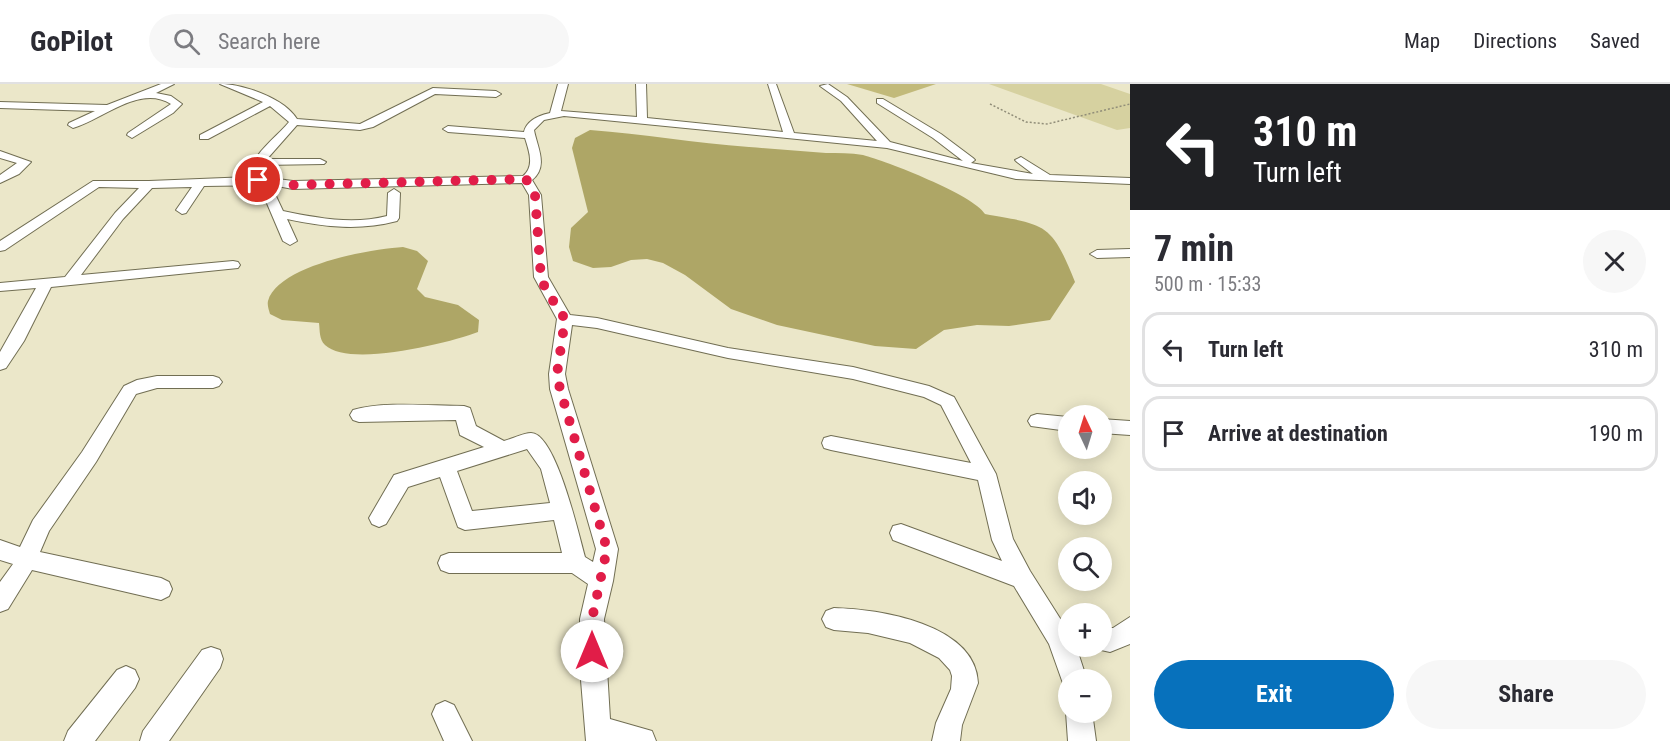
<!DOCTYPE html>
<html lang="en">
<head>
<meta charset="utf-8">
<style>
	:root { --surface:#fff; --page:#f7f7f7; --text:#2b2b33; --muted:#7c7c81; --line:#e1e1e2; --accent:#0771bc }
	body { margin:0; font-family:"Roboto Condensed",sans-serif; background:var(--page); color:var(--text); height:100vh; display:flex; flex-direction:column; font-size:22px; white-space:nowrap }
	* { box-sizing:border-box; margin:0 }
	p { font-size:20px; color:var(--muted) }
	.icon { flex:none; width:33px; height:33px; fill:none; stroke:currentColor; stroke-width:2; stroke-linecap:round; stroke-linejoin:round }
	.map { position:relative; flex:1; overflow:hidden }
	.panel { display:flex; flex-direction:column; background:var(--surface); width:540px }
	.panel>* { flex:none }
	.top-card { background:#202124; color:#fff; overflow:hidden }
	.needle { width:39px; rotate:356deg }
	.controls { position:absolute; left:1058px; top:321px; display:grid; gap:12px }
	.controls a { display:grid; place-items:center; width:54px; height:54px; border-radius:50%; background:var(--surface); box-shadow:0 3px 15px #0003; font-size:30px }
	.pin { position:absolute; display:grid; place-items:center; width:51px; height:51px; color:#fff; margin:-26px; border:3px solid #fff; border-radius:50%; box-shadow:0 2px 6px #0007 }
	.me { position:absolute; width:66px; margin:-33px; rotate:0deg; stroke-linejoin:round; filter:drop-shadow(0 0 4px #0008) }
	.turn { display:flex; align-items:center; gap:21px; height:126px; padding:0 24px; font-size:27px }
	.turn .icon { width:78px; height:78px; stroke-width:2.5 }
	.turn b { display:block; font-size:42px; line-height:51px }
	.round { display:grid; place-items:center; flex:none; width:63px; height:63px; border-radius:32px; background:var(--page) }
	.head { display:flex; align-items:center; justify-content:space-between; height:102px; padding:0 24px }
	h1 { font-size:36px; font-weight:700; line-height:45px }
	.primary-button { display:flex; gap:12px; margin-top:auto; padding:12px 24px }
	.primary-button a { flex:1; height:69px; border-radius:36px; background:var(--accent); color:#fff; font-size:24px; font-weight:700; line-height:69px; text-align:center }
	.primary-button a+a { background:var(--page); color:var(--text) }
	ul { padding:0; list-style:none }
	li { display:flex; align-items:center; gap:18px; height:75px; margin:0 12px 9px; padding:0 12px; border:3px solid var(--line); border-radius:18px }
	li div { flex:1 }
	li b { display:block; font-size:22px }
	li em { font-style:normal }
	header { display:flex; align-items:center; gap:36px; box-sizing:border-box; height:84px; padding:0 30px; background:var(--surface); border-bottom:2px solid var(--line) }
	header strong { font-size:28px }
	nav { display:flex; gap:33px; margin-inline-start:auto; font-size:21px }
	.search { width:420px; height:54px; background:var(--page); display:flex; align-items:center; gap:15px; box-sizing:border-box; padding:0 21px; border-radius:33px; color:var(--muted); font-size:22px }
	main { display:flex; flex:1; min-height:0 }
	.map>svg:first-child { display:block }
	.green { fill:#d6d1a0 }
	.forest { fill:#c2ba7a }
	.water { fill:#aea666 }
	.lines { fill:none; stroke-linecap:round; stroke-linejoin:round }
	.minor-casing { stroke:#716e53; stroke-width:2 }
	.path { stroke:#918e79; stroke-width:1.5; stroke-dasharray:2 2; stroke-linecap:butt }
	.minor { fill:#fff; fill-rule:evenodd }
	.route { stroke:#e11d48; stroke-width:10; stroke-dasharray:0 18 }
</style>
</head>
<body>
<header>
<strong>GoPilot</strong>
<div class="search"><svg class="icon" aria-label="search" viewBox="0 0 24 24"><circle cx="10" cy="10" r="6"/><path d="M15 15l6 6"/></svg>Search here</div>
<nav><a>Map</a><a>Directions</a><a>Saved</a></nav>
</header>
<main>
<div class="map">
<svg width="1130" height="657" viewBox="0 0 1130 657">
	<rect width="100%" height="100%" fill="#ebe7c9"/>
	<path class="green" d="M989 0H1101L1130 10V44L1117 46Z"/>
	<path class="forest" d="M847 0H936L894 14Z"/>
	<path class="water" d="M590 46C643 50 695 59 749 63 775 65 800 67 826 69 838 69 851 69 863 71 886 77 974 111 985 130 1046 141 1051 138 1075 198L1050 236 1009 242 977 241 944 246 916 265 875 262 777 241 731 225 685 191 663 179 647 175 631 176 611 183 593 184 573 177 569 163 571 144 588 128 572 64 575 54Z
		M403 163 417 167 428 177 417 205 425 213 458 221 479 236 478 248C449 259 349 284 325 261 319 255 320 247 319 239L282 236 270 230C269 226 267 221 268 217 278 181 371 165 403 163Z"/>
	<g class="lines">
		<defs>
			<path id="minor" d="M161 0H174L156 9 171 12 182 20 173 29 132 54 127 51 128 49 171 20C140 0 103 35 73 44L68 41 69 39 95 27 0 24V18L107 21Z
				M220 0C243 0 284 14 297 35L360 40 433 4 496 7 501 10 496 13 435 10 373 43 360 46 297 41 267 75H320L326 78 324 80 263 81 260 91 262 93 293 97 523 92C535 82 529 67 525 54L448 48 443 45 448 42 524 48C527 36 540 31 550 29L558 0H568L561 27 637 33 636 0H646L647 34 783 48 768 0H776L794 49 877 57 841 17 820 2 828 0 847 13 890 58 963 77 933 54 877 19V15H883L941 50 973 74 975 76 971 79 1033 90 1017 78 1015 76 1021 73 1050 91 1130 94V100L1016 95 887 64 564 32 544 36 534 46C537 63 549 82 532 96L541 111 548 193 570 231 597 234 728 264 853 283 929 302 954 313 996 390 1013 455 1030 487 1068 547V562H1076L1087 596H1068V606L1065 605 1049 560 1014 502 893 456 890 449 893 442 901 440 1002 477 992 456 978 396 831 366 824 364 822 359 824 354 831 352 971 379 941 321 924 313 853 295 728 274 597 244 572 241 565 290 568 305 618 465 613 497 604 535 610 635 652 647 656 657H586L580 584V535L588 500 572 489H449L441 486 438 479 441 472 449 469H562L554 436 465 446 458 443 440 393 408 403 386 440 379 443 372 440 369 434 394 391 484 363 460 351 456 336 359 338 353 336 350 331 353 326C384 317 431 322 464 322L470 324 476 342 504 357C512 355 523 349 531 349 556 349 579 452 585 473L593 478 596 465 550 305 549 290 557 235 534 193 529 111 522 99 293 105 277 102 275 110 283 127C317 134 352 141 387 132L388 109 394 105 400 109 399 134 397 137C359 147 325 143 287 135L297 157 290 161 283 157 263 110 266 101 204 102 186 129 182 130 176 126 192 103 152 104 123 135 81 191 233 177 238 178 240 181 238 184 51 203 24 257 6 284 0 286V268L36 204 0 207V199L65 193 115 129 139 104 99 103 5 166 0 167V157L93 97H149L250 93C248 73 277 53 289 38L270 22 208 55H200V51L263 18ZM527 365 541 385 550 419 472 427 457 387Z
				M0 67 31 78 19 90 0 99V91L17 79 0 74Z
				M1130 165V173L1097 174 1090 170 1097 166Z
				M157 292H213L219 294 222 298 219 302 213 304H157L136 310 96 378 49 447 40 468 161 494 169 498 172 505 169 512 161 516 32 486 8 525 0 528V498L13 480 0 476V456L20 463 33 436 82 368 124 302 137 296Z
				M1037 330 1068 333V347L1031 342 1028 337 1031 332Z
				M1101 335 1130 337V351L1101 349Z
				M834 524C879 525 976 540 978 599L962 641 960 657H932L936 639 951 605 952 592 950 586 939 574 910 559 868 549 834 546 826 543 822 535 826 527Z
				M1130 533V560L1110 568 1092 564V562H1101V544H1113Z
				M211 563 220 566 223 575 220 584 169 657H140L143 647 202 566Z
				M126 582 135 586 139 595 135 604 95 657H64L68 647 117 586Z
				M445 617 454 621 472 657H444L432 630 436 621Z
				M1068 623V628H1092L1096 657H1068L1066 628Z"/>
		</defs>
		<use href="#minor" class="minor-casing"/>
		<path class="path" d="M990 20 1026 38 1047 40 1130 20"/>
		<use href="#minor" class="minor"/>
	</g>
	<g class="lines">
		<path class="route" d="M258 96 293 101 526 95 535 111 541 194 546 206 565 235 557 290 560 305 607 465 592 535V567"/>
	</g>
</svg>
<div class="controls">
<a><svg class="needle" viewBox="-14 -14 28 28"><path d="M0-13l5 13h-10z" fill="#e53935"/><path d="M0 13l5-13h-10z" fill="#7c7c81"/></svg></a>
<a><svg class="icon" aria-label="sound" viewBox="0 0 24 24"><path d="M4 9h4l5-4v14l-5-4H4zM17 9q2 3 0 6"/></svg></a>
<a><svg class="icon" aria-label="search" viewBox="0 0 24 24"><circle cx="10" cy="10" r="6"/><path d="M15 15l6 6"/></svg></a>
<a>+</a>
<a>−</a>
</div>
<div class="pin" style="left:258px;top:96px;background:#d93025"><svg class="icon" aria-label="arrive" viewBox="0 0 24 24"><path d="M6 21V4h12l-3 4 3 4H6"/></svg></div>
<svg class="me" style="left:592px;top:567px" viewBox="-20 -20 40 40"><circle r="19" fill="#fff"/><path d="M0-13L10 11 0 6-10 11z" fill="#e11d48"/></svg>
</div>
<section class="panel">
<div class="top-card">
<div class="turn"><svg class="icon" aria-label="left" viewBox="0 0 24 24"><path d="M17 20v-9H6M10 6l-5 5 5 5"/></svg><div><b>310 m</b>Turn left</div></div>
</div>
<div class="head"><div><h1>7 min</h1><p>500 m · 15:33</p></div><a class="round"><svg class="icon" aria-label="close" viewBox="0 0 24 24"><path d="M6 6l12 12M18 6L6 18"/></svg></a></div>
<ul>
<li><svg class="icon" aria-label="left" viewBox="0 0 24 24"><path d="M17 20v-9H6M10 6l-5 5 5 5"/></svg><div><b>Turn left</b></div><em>310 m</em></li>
<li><svg class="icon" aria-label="arrive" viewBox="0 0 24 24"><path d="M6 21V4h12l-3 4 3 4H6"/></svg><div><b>Arrive at destination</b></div><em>190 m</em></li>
</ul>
<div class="primary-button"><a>Exit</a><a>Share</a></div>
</section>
</main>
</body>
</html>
